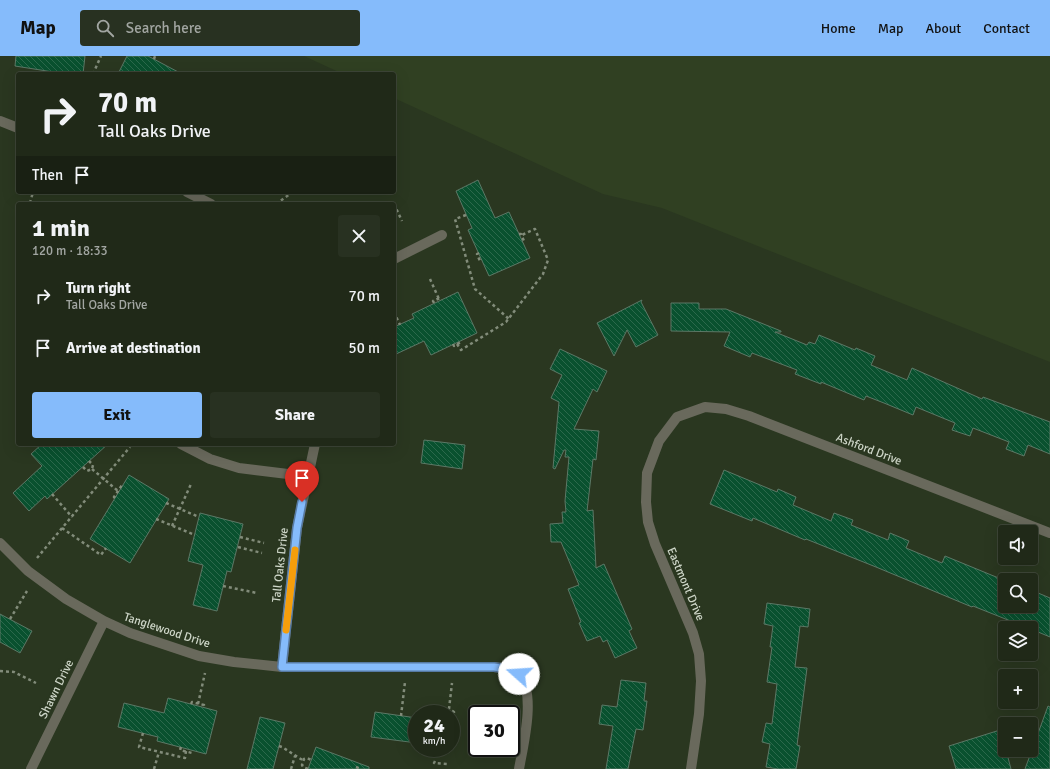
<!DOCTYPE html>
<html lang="en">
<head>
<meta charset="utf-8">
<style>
	:root { --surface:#202918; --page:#283121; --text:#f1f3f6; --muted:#a2a6a2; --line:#3d4537; --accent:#85bbfb }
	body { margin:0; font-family:Signika,sans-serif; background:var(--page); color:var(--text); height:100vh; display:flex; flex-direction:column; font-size:15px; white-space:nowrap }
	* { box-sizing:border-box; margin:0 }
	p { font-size:13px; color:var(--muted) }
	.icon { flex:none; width:22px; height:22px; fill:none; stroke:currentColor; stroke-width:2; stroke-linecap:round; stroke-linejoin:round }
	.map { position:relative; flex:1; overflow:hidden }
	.side { position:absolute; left:16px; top:146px; width:380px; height:244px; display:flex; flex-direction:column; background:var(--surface); border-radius:4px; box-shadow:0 4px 16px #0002,0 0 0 1px var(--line) }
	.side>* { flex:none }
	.guide { position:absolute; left:16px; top:16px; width:380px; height:122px; border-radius:4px; box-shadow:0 4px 16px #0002,0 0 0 1px var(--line); background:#202918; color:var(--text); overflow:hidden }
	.tools { position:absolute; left:998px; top:469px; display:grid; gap:8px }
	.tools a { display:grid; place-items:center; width:40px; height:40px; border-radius:4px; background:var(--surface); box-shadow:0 4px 16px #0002,0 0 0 1px var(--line); font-size:20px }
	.speed { position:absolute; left:408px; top:649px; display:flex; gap:8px; font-size:20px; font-weight:700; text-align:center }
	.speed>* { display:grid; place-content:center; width:52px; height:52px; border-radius:50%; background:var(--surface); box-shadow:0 4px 16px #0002,0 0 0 1px var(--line); line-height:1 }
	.speed small { font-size:10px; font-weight:400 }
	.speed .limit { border:2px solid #111; border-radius:6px; background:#fff; color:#111 }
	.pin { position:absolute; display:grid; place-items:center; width:34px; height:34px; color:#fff; margin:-41px -17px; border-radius:50% 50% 50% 0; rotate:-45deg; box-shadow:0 0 4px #0007 }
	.pin .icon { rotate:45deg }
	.me { position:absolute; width:44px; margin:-22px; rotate:289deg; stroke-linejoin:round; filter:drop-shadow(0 0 3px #0008) }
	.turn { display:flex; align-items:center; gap:14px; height:84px; padding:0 16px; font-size:18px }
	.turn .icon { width:52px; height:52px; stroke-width:2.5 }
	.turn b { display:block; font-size:28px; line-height:34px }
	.then { display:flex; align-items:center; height:38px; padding:0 16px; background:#0003; gap:8px; font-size:15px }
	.round { display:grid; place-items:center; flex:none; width:42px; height:42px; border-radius:4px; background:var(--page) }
	.head { display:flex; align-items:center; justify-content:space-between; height:68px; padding:0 16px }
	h1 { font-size:24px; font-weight:700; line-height:30px }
	.action { display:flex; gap:8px; margin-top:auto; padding:8px 16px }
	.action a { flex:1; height:46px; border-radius:4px; background:var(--accent); color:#111; font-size:16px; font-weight:700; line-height:46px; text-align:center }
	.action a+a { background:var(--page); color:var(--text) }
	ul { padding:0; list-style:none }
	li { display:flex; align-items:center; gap:12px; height:52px; padding:0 16px }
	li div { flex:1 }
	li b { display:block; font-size:15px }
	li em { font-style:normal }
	header { display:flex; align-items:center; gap:24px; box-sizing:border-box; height:56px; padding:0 20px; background:var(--accent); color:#111 }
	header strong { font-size:19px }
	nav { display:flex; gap:22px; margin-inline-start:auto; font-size:14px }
	.search { width:280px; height:36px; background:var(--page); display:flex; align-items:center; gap:10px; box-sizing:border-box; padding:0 14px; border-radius:4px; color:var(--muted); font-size:15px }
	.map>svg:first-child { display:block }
	.built { fill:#304022 }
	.building { fill:url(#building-back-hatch); stroke:#5c7866 }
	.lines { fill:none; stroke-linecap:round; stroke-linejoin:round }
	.path { stroke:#828c7a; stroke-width:2.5; stroke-dasharray:3 3; stroke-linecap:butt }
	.minor { stroke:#69695c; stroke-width:10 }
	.route-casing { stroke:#567aa3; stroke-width:10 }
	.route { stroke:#85bbfb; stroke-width:7 }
	.slow { stroke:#f59e0b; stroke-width:7 }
	.labels { text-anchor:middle; stroke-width:4; stroke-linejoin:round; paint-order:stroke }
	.street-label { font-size:12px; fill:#cdd5c7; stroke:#2a3720 }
</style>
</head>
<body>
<header>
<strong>Map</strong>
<div class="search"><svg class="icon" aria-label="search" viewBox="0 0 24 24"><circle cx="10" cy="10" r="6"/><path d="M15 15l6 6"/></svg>Search here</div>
<nav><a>Home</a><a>Map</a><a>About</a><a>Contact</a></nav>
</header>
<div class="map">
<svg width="1050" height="713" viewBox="0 0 1050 713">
	<defs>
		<pattern id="building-back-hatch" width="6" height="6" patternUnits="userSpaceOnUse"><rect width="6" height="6" fill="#09512f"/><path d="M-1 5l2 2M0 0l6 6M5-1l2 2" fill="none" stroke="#2c694c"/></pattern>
	</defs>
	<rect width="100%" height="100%" fill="#2a3720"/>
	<path class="built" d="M304 0H1050V306L662 152 603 138 394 42V18H343Z"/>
	<path class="building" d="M16 0H85L83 18H66L15 10Z
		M127 0H148L182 18H118Z
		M478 124 495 162 509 156 530 202 489 220 468 174 472 172 456 135Z
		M458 236 477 277 431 299 424 285 394 299V271L414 262 412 258Z
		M642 244 641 246 658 279 636 291 627 274 614 300 597 267Z
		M671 247H699V253H726L781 275V276H775L807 289 809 286 815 288 819 279 855 294 856 292 875 300 871 309 907 324 912 312 982 343 983 341 1050 366V398L1028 389 1024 400 1006 393 1009 386 973 372 970 380 952 374 955 367 916 351 913 359 884 347 866 340 864 344 821 326V328L795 318 797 314 752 297 750 301 724 290 730 276 671 275Z
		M560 293 607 315 597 336 593 333 574 373 599 375 596 404 593 403 587 455 593 454 596 512 604 508 632 573 629 575 637 592 615 602 607 584 603 586 600 580 587 585 579 567 581 566 568 533 579 529 561 486H551L550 468 563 467 562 456H566L565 445 569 401H565L566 394H564L555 413 553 412 559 346 551 342 562 319 550 313Z
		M424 384 465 389 462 413 421 407Z
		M42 388H108L47 443 45 440 29 455 13 437 42 410 31 398Z
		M724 414 777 436 778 433 796 441 793 449 831 465 834 457 853 464 851 469 888 484 890 477 909 485 906 492 942 507 945 500 1001 523V522L1007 524H1005V550H1031V534L1050 542V581L1031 573V572H1028L973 550 972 551 876 511 806 483 805 484 753 462 752 465 710 448Z
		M129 419 169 443 130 507 90 483Z
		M200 457 243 468 231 516 227 515 217 555 193 549 203 509 188 505Z
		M767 547 810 553 808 571 800 570 795 611 807 612 797 689 800 690 796 713H778L766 711 770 688 762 686 766 667 772 668 777 628 767 626 772 591H770L773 570 764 568Z
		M0 558 32 575 20 597 0 586Z
		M621 624 646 627 644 645H647L643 674 636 673 628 713H606L613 670 599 668 602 649 617 651Z
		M168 642 217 655 206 698 157 685 158 681 118 671 124 647 164 657Z
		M1048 650 1050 651V713H1025Z
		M375 656 417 662V687L371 681Z
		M260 661 285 667 273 713H247Z
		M1000 674 1005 694H1006L1011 713H956L949 690Z
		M316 691 369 711V713H308Z"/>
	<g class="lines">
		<path class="path" d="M154 3 155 0
			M56 17 57 18
			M93 18 101 0
			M30 147 33 136
			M276 148 293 136
			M394 148 402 165
			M466 159 455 163 475 233 509 263
			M519 178H521L524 185 523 186
			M479 197 477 198 480 205 482 204
			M430 223 439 243
			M434 247 433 245 440 242 441 244
			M394 256 400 269
			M453 288 454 290 461 286 460 285
			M457 288 461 294 506 266 543 218 548 204 535 173 522 179
			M83 411 87 415 92 413 93 409 89 405
			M92 413 118 435
			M52 438 72 461
			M115 442 114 441 122 429H123
			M166 447 199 461
			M156 463 195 479
			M172 470 191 428
			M62 472 101 499 106 492
			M240 481 264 487
			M238 491 262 497
			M37 502 130 391
			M223 530 257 537
			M10 563 27 535
			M0 615 14 616 36 627
			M191 648 192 646 204 649 203 651
			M198 648 205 617
			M449 653 452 627
			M443 658C445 652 448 652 454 656L453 663
			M401 660 405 626
			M143 677 139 691 185 702 186 695
			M279 690 282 691 304 705
			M181 691 180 694 192 697 193 695
			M435 705 434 707 447 708V707
			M356 711 361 713
			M154 713 159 696
			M291 713 295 700
			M308 713 303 711 302 709 304 703 307 702 311 704"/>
		<path class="minor" d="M0 65 18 72
			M187 136 211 148
			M394 203 442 179
			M181 388 210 403 239 412 296 419 308 422
			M0 487 28 515 66 543 104 565 130 577 199 600 234 606 282 611H494C502 612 514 612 520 619 536 639 523 690 519 713
			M282 611 297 472 315 388
			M31 713 104 565
			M691 713 699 658 701 625 699 598 693 577 655 488 648 466 646 446 647 417 659 385 677 361 705 351 726 353 749 360 1050 477"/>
	</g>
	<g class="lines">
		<defs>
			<path id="route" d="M302 446 297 472 282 611H494L509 613 519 618"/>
		</defs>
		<use href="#route" class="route-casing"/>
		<use href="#route" class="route"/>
		<path class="slow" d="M286 574 295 494"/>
	</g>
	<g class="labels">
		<g class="street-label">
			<text transform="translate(869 393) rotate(21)" y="4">Ashford Drive</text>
			<text transform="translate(280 509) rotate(-84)" y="4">Tall Oaks Drive</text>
			<text transform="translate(686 528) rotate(67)" y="4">Eastmont Drive</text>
			<text transform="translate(167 574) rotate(18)" y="4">Tanglewood Drive</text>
			<text transform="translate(56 633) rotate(-64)" y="4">Shawn Drive</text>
		</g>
	</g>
</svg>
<div class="tools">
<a><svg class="icon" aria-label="sound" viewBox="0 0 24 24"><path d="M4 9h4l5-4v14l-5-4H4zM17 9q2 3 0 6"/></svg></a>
<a><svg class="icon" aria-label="search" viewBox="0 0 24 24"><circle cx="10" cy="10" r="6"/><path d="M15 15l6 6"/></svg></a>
<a><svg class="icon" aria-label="layers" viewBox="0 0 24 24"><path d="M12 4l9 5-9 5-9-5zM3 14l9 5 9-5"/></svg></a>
<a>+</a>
<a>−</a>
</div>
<div class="speed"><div>24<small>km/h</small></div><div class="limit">30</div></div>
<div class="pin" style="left:302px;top:446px;background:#d93025"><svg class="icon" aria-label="arrive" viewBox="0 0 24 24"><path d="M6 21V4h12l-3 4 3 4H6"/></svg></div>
<svg class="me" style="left:519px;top:618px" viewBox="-20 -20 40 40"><circle r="19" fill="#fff"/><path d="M0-13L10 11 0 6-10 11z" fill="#85bbfb"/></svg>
<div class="guide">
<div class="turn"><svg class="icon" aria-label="right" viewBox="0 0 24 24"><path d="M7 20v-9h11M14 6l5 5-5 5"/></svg><div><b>70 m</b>Tall Oaks Drive</div></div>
<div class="then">Then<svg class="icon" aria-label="arrive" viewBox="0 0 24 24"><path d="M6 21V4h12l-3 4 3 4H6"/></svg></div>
</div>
<section class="side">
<div class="head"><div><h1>1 min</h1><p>120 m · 18:33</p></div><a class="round"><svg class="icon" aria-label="close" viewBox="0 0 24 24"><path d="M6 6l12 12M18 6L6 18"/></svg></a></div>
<ul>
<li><svg class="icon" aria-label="right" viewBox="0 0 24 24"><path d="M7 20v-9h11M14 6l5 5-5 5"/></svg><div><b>Turn right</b><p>Tall Oaks Drive</p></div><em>70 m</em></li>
<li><svg class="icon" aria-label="arrive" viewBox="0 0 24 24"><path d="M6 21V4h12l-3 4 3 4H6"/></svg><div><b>Arrive at destination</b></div><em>50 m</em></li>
</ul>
<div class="action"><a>Exit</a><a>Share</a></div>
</section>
</div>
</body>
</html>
